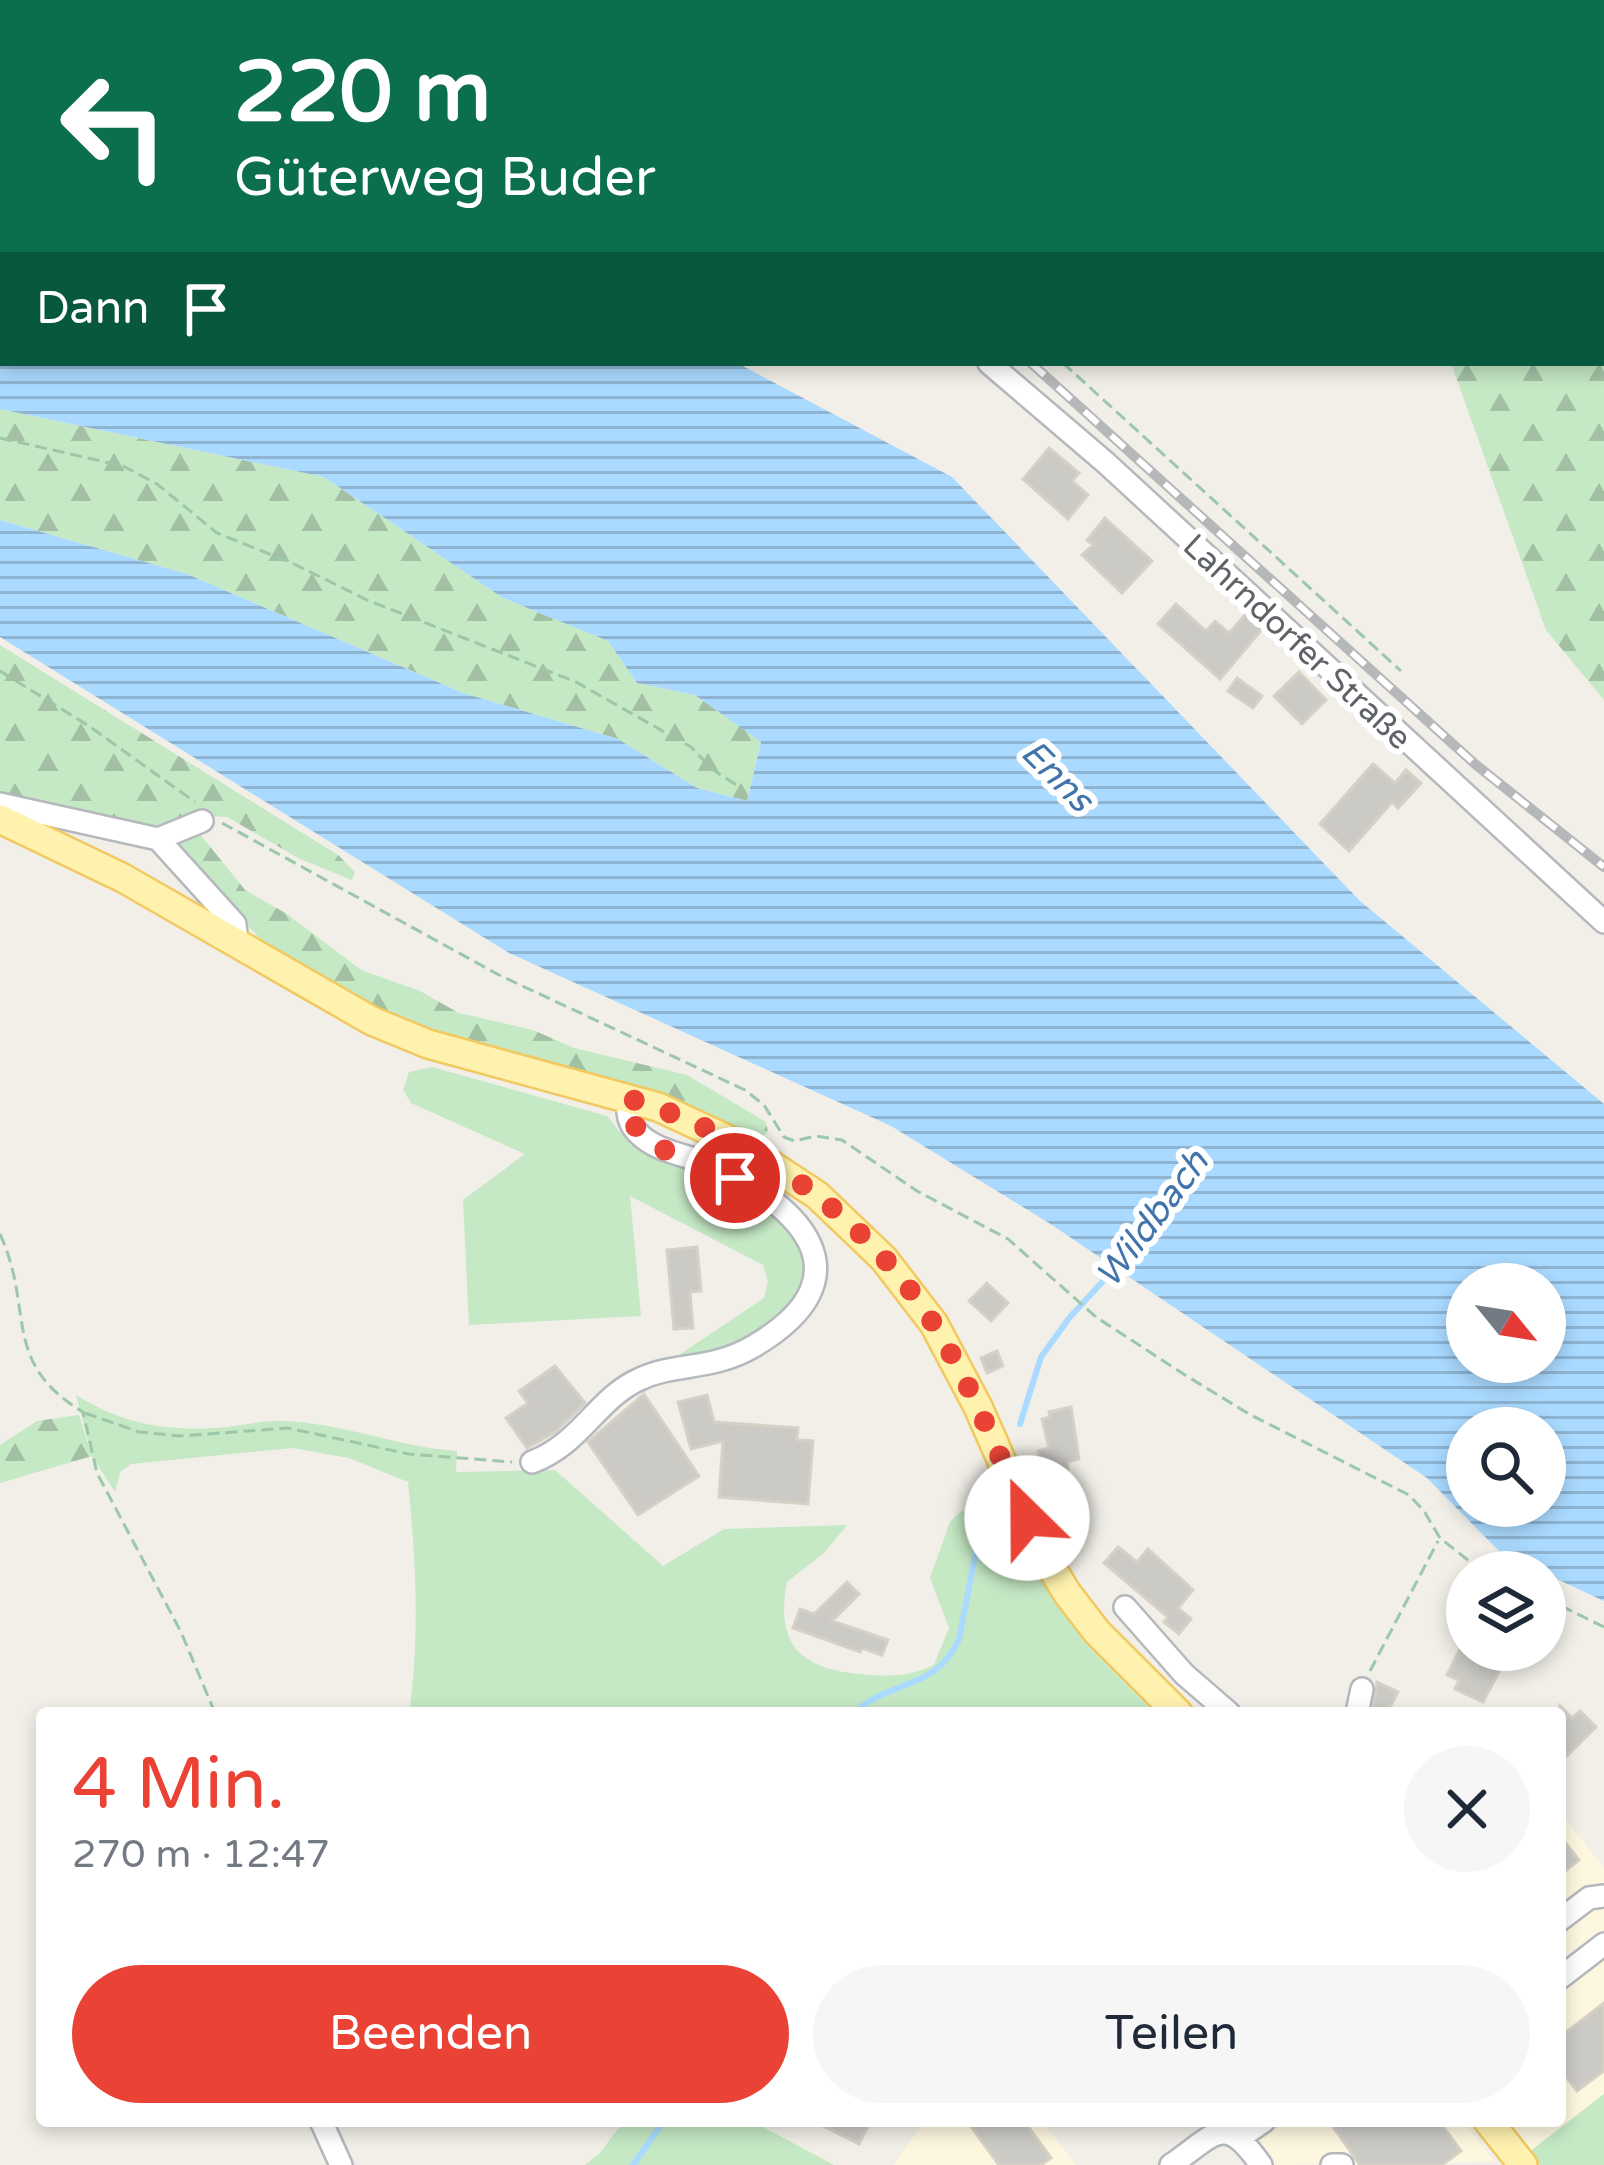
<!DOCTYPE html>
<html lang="de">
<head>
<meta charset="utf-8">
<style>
	:root { --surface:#fff; --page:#f6f6f7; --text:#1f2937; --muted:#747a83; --accent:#ea4335 }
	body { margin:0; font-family:"Varela Round",sans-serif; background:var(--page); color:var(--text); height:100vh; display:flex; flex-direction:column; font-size:45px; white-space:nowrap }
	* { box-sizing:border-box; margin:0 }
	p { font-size:39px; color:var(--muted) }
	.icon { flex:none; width:66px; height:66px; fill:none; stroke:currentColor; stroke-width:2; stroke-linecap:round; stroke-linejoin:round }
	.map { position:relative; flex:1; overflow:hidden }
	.details { position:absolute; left:36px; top:1707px; width:1530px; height:420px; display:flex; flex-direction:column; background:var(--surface); border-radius:12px; box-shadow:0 6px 18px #0003 }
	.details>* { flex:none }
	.guide { position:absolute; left:0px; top:0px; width:1605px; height:366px; box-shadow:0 6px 18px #0003; background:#0b6e4f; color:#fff; overflow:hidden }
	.needle { width:78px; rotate:120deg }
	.tools { position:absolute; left:1446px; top:1263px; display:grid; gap:24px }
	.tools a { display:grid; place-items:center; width:120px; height:120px; border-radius:50%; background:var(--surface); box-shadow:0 6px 18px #0003; font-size:60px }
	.pin { position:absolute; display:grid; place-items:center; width:102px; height:102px; color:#fff; margin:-51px; border:6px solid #fff; border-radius:50%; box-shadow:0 3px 12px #0007 }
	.me { position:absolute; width:132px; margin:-66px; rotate:337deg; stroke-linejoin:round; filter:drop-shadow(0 0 9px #0008) }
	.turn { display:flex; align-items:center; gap:42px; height:252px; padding:0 36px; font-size:54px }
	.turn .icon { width:156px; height:156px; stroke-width:2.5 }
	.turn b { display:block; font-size:84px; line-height:102px }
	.then { display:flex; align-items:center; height:114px; padding:0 36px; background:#0003; gap:24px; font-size:45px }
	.round { display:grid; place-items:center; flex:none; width:126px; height:126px; border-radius:63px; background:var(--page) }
	.overview { display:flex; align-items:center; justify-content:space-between; height:204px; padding:0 36px }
	h1 { font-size:72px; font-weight:600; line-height:90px; color:var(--accent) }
	.cta { display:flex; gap:24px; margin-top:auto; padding:24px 36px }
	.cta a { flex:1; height:138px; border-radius:72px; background:var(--accent); color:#fff; font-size:48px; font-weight:600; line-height:138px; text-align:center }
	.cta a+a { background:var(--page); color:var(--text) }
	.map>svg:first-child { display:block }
	.commercial { fill:#fef7e0 }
	.green { fill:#c5e8c5 }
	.forest { fill:url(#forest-firs) }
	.water { fill:url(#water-rules); fill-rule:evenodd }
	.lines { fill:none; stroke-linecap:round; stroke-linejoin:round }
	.stream { stroke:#aadaff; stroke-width:6 }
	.building { fill:#cccac5; stroke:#d6d1c6; stroke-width:3 }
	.minor-casing { stroke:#b5b8bc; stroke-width:26 }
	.major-casing { stroke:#f2c960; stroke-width:32 }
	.path { stroke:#9cc7a9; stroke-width:3; stroke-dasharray:12 6; stroke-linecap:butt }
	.minor { stroke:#fff; stroke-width:21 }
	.major { stroke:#fff2af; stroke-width:27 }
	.rail-casing { stroke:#b6b7b8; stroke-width:10 }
	.rail { stroke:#fff; stroke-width:6; stroke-dasharray:18; stroke-linecap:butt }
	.route { stroke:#ea4335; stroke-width:21; stroke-dasharray:0 37.8 }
	.labels { text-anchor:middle; stroke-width:12; stroke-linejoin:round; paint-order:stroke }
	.street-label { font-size:33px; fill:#5f6368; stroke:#fff }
	.water-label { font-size:36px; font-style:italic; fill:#4174aa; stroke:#fff }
</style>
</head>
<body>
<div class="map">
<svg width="1604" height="2165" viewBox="0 0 1604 2165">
	<defs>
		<pattern id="forest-firs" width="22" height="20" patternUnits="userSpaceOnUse" patternTransform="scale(3)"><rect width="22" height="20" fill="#c5e8c5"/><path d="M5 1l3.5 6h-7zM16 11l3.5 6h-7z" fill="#a3c0a4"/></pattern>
		<pattern id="water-rules" width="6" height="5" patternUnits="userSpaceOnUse" patternTransform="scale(3)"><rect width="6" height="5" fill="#aadaff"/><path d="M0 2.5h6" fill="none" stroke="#8eb4d2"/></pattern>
	</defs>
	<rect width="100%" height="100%" fill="#f1efe8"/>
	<path class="commercial" d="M1560 1812 1604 1868V2094L1529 2152 1506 2121H1560Z
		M925 2121H1042L1076 2165H893Z
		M1244 2121H1463L1495 2162 1273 2165Z"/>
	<path class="green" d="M432 1067 607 1116 630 1144 734 1184 776 1213 798 1236 810 1287 743 1350 678 1361 679 1355 764 1298 768 1281 763 1265 630 1196 641 1316 469 1325 463 1200 525 1154 411 1103 403 1090 409 1072Z
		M76 1395C126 1426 171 1432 228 1427 246 1425 265 1420 283 1421 343 1423 398 1447 457 1451L456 1472 555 1470 663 1566 724 1529 847 1525 824 1553 787 1582C775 1643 799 1669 860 1674 888 1677 908 1677 934 1665L949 1628 930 1578 950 1522 961 1511C997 1512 1012 1542 1031 1568L1042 1571 1094 1649 1160 1713H409C420 1635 416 1561 408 1482L349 1458 292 1448 131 1464 120 1472 115 1492 92 1456Z
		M1604 2094V2165H1540L1529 2152Z
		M624 2121H763L761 2126 834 2165H585L599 2154Z"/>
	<path class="forest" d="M1451 363 1604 364V700L1546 630Z
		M0 409 324 477 503 598 608 641 637 683 695 695 761 741 747 801 697 788 618 739 463 693 187 574 0 520Z
		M0 645 338 855 355 872 352 880 300 859 227 817 206 816 161 834 0 799Z
		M196 829 245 890 287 914 361 970 420 991 459 1013 533 1030 574 1048 687 1075 766 1122 768 1132 759 1139 666 1098 451 1040 372 1007 270 949 171 846 173 835Z
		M79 1415 92 1456 0 1483V1445L37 1421Z"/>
	<path class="water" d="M0 0 47 3H3V363H737L952 477 1360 901 1604 1104V1601L1501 1553 1427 1478 1049 1223 891 1126 509 953 0 637V520L187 574 463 693 618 739 697 788 747 801 761 742 695 695 637 683 608 641 503 598 324 477 0 409ZM1467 1284H1545V1362H1467ZM1467 1428H1545V1506H1467Z"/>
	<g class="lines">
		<path class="stream" d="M1020 1424 1041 1357 1070 1317 1116 1267
			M854 1713C891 1679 936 1691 959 1639L981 1525
			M633 2165 664 2121"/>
	</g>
	<path class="building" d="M1049 448 1079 473 1072 481 1088 495 1068 519 1023 479Z
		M1105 518 1152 561 1122 593 1082 555 1093 545 1087 540Z
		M1176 604 1206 631 1215 621 1229 633 1247 613 1263 628 1220 679 1158 624Z
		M1299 672 1326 700 1302 724 1274 696Z
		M1237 678 1262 696 1253 708 1228 691Z
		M1373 764 1395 783 1406 770 1421 783 1398 808 1392 802 1349 851 1320 824Z
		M697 1247 701 1291 690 1292 693 1328 674 1329 667 1250Z
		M987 1283 1008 1303 991 1321 969 1301Z
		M997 1351 1003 1366 987 1373 981 1358Z
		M555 1366 585 1403 555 1432 527 1448 506 1418 528 1403 519 1391Z
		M644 1394 699 1476 638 1515 588 1442Z
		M707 1395 714 1422 798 1428 797 1440 813 1441 808 1504 719 1497 723 1441 691 1449 678 1402Z
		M1071 1407 1079 1459 1068 1462 1066 1502H1050L1038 1451 1049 1448 1042 1419 1050 1417 1049 1412Z
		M1118 1547 1137 1562 1148 1549 1193 1590 1178 1608 1191 1619 1179 1634 1164 1622 1168 1617 1104 1563Z
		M847 1582 859 1594 832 1621 888 1640 882 1655 862 1648 860 1652 793 1628 800 1609 814 1614Z
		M1462 1645 1503 1664 1483 1702 1455 1689 1459 1680 1447 1675Z
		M1377 1682 1398 1692 1387 1713H1372Z
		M1560 1706 1572 1718 1580 1711 1596 1727 1567 1756 1560 1749Z
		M1560 1836 1579 1860 1560 1875Z
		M1604 2003V2071L1577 2091 1560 2069V2037Z
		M813 2121H871L859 2144Z
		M967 2121H1024L1051 2158 1041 2165H999Z
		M1344 2121H1439L1461 2151 1442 2165H1360L1334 2128Z"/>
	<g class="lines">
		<defs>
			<path id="minor" d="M315 0 322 3
				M552 0 558 3
				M989 363 1106 463 1604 922
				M0 804 158 839 235 924 237 944
				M158 839 202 821
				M532 1462C582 1443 597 1398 640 1379 676 1362 712 1371 754 1346 869 1278 804 1207 712 1165 688 1155 655 1152 637 1132 627 1122 628 1111 627 1098
				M1125 1607 1184 1674 1229 1713
				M1357 1713 1362 1689
				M1560 1920 1589 1898 1604 1896
				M1560 1978 1604 1944
				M321 2121 341 2165
				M1241 2137 1264 2121
				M1171 2165C1216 2134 1224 2112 1261 2165
				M1332 2165H1342"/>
			<path id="major" d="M0 819 123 878 372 1021 428 1044 658 1107 744 1147 817 1195 884 1259 934 1324 978 1407 1042 1552 1067 1593 1097 1632 1178 1713
				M1488 2121 1523 2165"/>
		</defs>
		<use href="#minor" class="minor-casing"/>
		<use href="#major" class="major-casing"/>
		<path class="path" d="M1063 363 1401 671
			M0 438 123 466 157 484 217 533 292 563 367 600 576 682 691 747 712 769 741 788
			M0 671 89 726 195 802
			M222 823 499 975 745 1090 764 1105 784 1137 794 1141 816 1136 842 1140 917 1191 1008 1239 1096 1317 1185 1375 1249 1414 1409 1495 1424 1511 1440 1538 1483 1572
			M0 1234C35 1310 0 1362 83 1412L97 1473 181 1632 215 1713
			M85 1413 139 1432 180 1436 288 1428 409 1454 512 1462
			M1545 1598 1604 1627
			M1370 1671 1438 1541"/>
		<use href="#minor" class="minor"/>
		<use href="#major" class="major"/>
		<defs>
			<path id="rail" d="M503 0 511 3
				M1031 363 1475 764 1604 867"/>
		</defs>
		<use href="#rail" class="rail-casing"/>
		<use href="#rail" class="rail"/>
	</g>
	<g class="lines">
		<path class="route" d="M735 1178C693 1155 630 1155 627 1098 752 1136 867 1215 936 1328 973 1388 998 1454 1027 1518"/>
	</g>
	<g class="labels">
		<g class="street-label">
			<text transform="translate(1298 641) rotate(43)" y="12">Lahrndorfer Straße</text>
		</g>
		<g class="water-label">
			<text transform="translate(1058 775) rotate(45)" y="13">Enns</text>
			<text transform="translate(1151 1218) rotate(-53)" y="13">Wildbach</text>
		</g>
	</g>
</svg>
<div class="tools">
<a><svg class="needle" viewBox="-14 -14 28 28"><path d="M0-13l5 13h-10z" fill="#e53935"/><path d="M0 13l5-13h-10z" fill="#747a83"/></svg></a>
<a><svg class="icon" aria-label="search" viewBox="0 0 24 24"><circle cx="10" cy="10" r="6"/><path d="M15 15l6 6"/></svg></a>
<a><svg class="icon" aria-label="layers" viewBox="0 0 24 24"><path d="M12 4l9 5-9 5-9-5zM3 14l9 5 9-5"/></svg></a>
</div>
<div class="pin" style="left:735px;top:1178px;background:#d93025"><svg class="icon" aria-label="arrive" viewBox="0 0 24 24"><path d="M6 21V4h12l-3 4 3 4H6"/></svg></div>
<svg class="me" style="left:1027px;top:1518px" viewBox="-20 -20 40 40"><circle r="19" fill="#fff"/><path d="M0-13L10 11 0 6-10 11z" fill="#ea4335"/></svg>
<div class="guide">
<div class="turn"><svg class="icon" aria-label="left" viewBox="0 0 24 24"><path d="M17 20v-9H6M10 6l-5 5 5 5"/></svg><div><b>220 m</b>Güterweg Buder</div></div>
<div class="then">Dann<svg class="icon" aria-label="arrive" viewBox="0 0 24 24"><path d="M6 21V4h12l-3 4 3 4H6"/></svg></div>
</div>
<section class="details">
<div class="overview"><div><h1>4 Min.</h1><p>270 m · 12:47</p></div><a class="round"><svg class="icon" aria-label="close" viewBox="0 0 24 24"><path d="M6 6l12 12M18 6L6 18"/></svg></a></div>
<div class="cta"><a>Beenden</a><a>Teilen</a></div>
</section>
</div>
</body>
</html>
